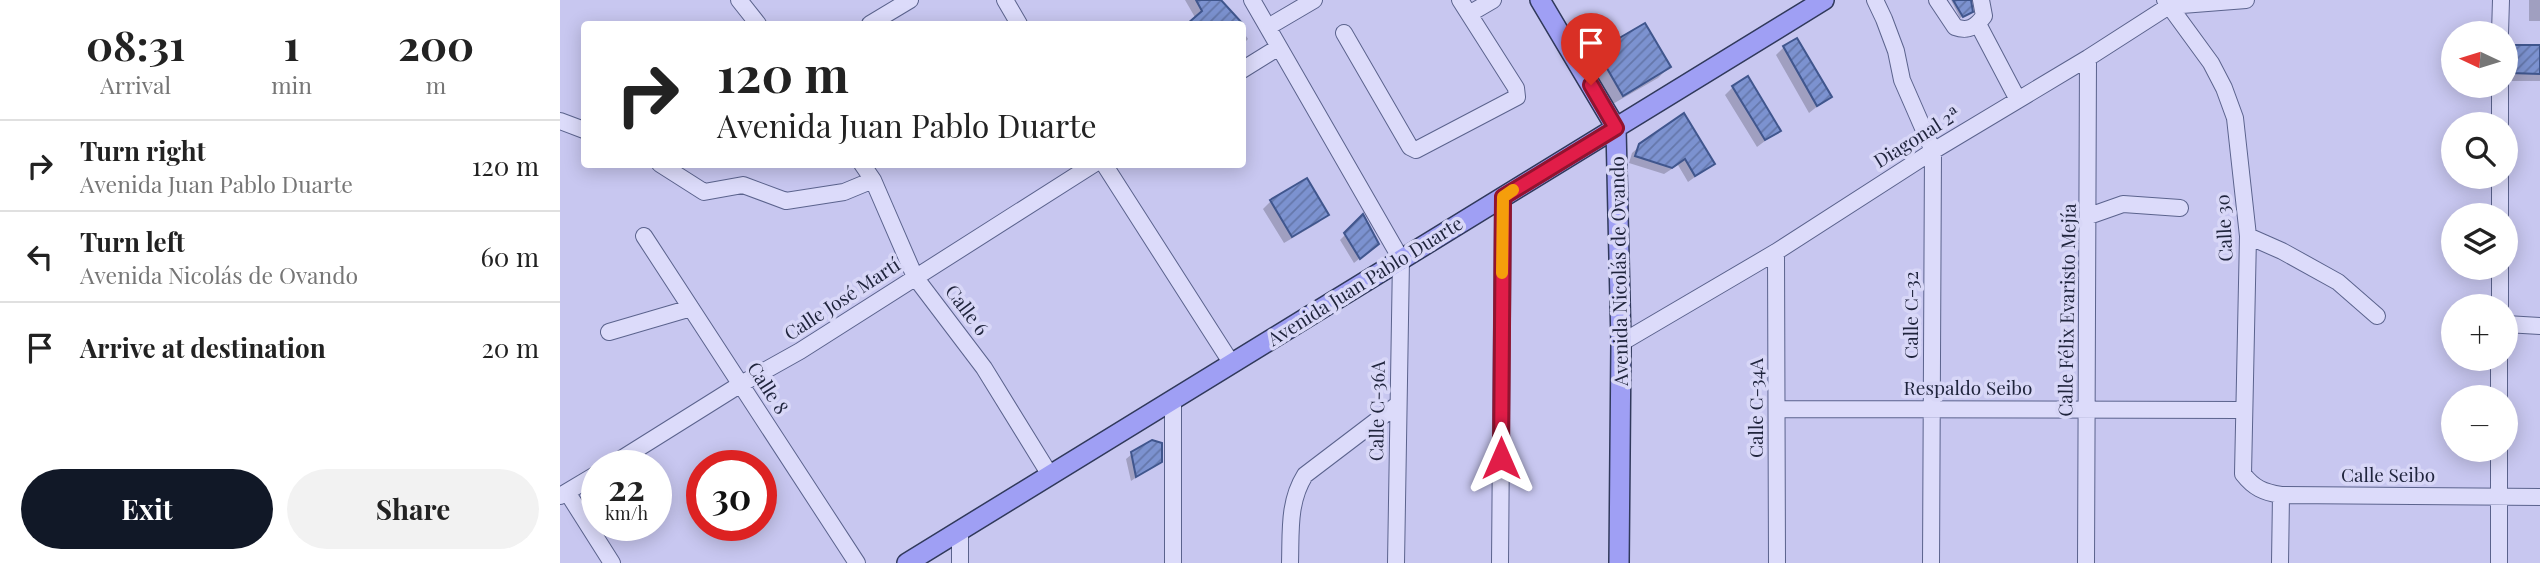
<!DOCTYPE html>
<html lang="en">
<head>
<meta charset="utf-8">
<style>
	:root { --surface:#fff; --page:#f2f2f2; --text:#222; --muted:#767676; --line:#e0e0e0; --accent:#111827 }
	body { margin:0; font-family:"Playfair Display",serif; background:var(--page); color:var(--text); height:100vh; display:flex; flex-direction:column; font-size:26px; white-space:nowrap }
	* { box-sizing:border-box; margin:0 }
	p { font-size:23px; color:var(--muted) }
	.icon { flex:none; width:38px; height:38px; fill:none; stroke:currentColor; stroke-width:2; stroke-linecap:round; stroke-linejoin:round }
	.map { position:relative; flex:1; overflow:hidden }
	.sheet { display:flex; flex-direction:column; background:var(--surface); width:560px }
	.sheet>* { flex:none }
	.banner { position:absolute; left:21px; top:21px; width:665px; height:147px; border-radius:7px; box-shadow:0 4px 18px #0003; background:#fff; color:var(--text); overflow:hidden }
	.needle { width:46px; rotate:274deg }
	.tools { position:absolute; left:1881px; top:21px; display:grid; gap:14px }
	.tools a { display:grid; place-items:center; width:77px; height:77px; border-radius:50%; background:var(--surface); box-shadow:0 4px 18px #0003; font-size:35px }
	.speed { position:absolute; left:21px; top:450px; display:flex; gap:14px; font-size:35px; font-weight:700; text-align:center }
	.speed>* { display:grid; place-content:center; width:91px; height:91px; border-radius:50%; background:var(--surface); box-shadow:0 4px 18px #0003; line-height:1 }
	.speed small { font-size:18px; font-weight:400 }
	.speed .limit { border:10px solid #d22; background:#fff; color:#111 }
	.pin { position:absolute; display:grid; place-items:center; width:60px; height:60px; color:#fff; margin:-72px -30px; border-radius:50% 50% 50% 0; rotate:-45deg; box-shadow:0 0 7px #0007 }
	.pin .icon { rotate:45deg }
	.me { position:absolute; width:77px; margin:-38px; rotate:0deg; stroke-linejoin:round; filter:drop-shadow(0 0 5px #0008) }
	.turn { display:flex; align-items:center; gap:24px; height:147px; padding:0 21px; font-size:32px }
	.turn .icon { width:91px; height:91px; stroke-width:2.5 }
	.turn b { display:block; font-size:49px; line-height:60px }
	.eta { display:flex; justify-content:space-evenly; align-items:center; height:119px; text-align:center }
	.eta b { font-size:42px; font-weight:700; line-height:49px }
	.action { display:flex; gap:14px; margin-top:auto; padding:14px 21px }
	.action a { flex:1; height:80px; border-radius:42px; background:var(--accent); color:#fff; font-size:28px; font-weight:700; line-height:80px; text-align:center }
	.action a+a { background:var(--page); color:var(--text) }
	ul { padding:0; list-style:none }
	li { display:flex; align-items:center; gap:21px; height:91px; padding:0 21px; border-top:2px solid var(--line) }
	li div { flex:1 }
	li b { display:block; font-size:26px }
	li em { font-style:normal }
	main { display:flex; flex:1; min-height:0 }
	.map>svg:first-child { display:block }
	.shadow { fill:#0003 }
	.building { fill:url(#building-hatch); stroke:#40568d; stroke-width:2 }
	.lines { fill:none; stroke-linecap:round; stroke-linejoin:round }
	.minor-casing { stroke:#5b638d; stroke-width:18 }
	.major-casing { stroke:#30395b; stroke-width:22 }
	.minor { stroke:#dcdbfa; stroke-width:16 }
	.major { stroke:#9f9ff4; stroke-width:19 }
	.route-casing { stroke:#92132f; stroke-width:18 }
	.route { stroke:#e11d48; stroke-width:12 }
	.slow { stroke:#f59e0b; stroke-width:12 }
	.labels { text-anchor:middle; stroke-width:7; stroke-linejoin:round; paint-order:stroke }
	.street-label { font-size:19px; fill:#20253d; stroke:#d8d7f7 }
</style>
</head>
<body>
<main>
<section class="sheet">
<div class="eta">
<div><b>08:31</b><p>Arrival</p></div>
<div><b>1</b><p>min</p></div>
<div><b>200</b><p>m</p></div>
</div>
<ul>
<li><svg class="icon" aria-label="right" viewBox="0 0 24 24"><path d="M7 20v-9h11M14 6l5 5-5 5"/></svg><div><b>Turn right</b><p>Avenida Juan Pablo Duarte</p></div><em>120 m</em></li>
<li><svg class="icon" aria-label="left" viewBox="0 0 24 24"><path d="M17 20v-9H6M10 6l-5 5 5 5"/></svg><div><b>Turn left</b><p>Avenida Nicolás de Ovando</p></div><em>60 m</em></li>
<li><svg class="icon" aria-label="arrive" viewBox="0 0 24 24"><path d="M6 21V4h12l-3 4 3 4H6"/></svg><div><b>Arrive at destination</b></div><em>20 m</em></li>
</ul>
<div class="action"><a>Exit</a><a>Share</a></div>
</section>
<div class="map">
<svg width="1980" height="563" viewBox="0 0 1980 563">
	<defs>
		<pattern id="building-hatch" width="6" height="6" patternUnits="userSpaceOnUse" patternTransform="scale(1.75)"><rect width="6" height="6" fill="#7c92d0"/><path d="M-1 1l2-2M0 6l6-6M5 7l2-2" fill="none" stroke="#6577aa"/></pattern>
	</defs>
	<rect width="100%" height="100%" fill="#c8c7f0"/>
	<path class="shadow" d="M625 0H659L679 24H629L636 19Z
		M1391 0H1410L1408 14 1400 18Z
		M1969 0H1980V21H1969Z
		M1084 25 1109 67 1098 78 1051 105 1027 63 1038 53Z
		M682 30 688 39 682 45Z
		M1224 47 1269 97 1249 113 1216 55Z
		M1952 47H1980V81H1946V53Z
		M1173 87 1218 131 1197 147 1165 95Z
		M1080 146 1153 164 1128 182 1118 165 1104 174 1069 163 1072 153Z
		M711 201 766 215 758 223 724 243 703 209Z
		M803 217 811 249 794 263 780 240Z
		M572 454 600 461 571 481 566 459Z"/>
	<path class="building" d="M636 0H661L683 24H627L642 11Z
		M1393 0H1411L1413 12 1403 17Z
		M1085 23 1111 67 1063 96 1037 51Z
		M1237 38 1272 97 1257 106 1223 46Z
		M1952 45H1980V74L1951 73Z
		M1188 76 1221 131 1205 140 1172 86Z
		M1124 113 1155 164 1135 176 1125 159 1112 168 1075 156 1079 144Z
		M747 178 769 215 732 237 710 200Z
		M803 214 819 244 800 259 784 233Z
		M592 440 602 443V462L576 477 571 452Z"/>
	<g class="lines">
		<defs>
			<path id="minor" d="M179 0 198 24
				M445 0 459 24
				M692 0 841 259 836 563
				M1315 0 1324 19 1336 51 1342 80 1373 151 1371 563
				M1377 0 1395 27C1408 32 1416 27 1424 16L1421 0
				M1605 0 1651 63 1664 88 1675 118 1688 236 1683 474C1694 488 1703 492 1721 495L1980 497
				M909 14 933 0
				M310 24 350 0
				M1418 24 1458 100
				M708 27 754 0
				M784 33 850 147 856 150 957 97 956 88 900 0
				M1940 33 1941 0
				M682 70 719 47
				M0 121 24 130
				M1940 124V86
				M100 164 144 192 183 185 226 201 284 192 313 180
				M302 164 313 180 355 277 424 368 490 475
				M544 164 672 364
				M1940 215V177
				M1529 216 1563 204 1620 208
				M84 236 297 563
				M1688 236 1722 251 1778 282 1817 316
				M1216 252 1217 563
				M1940 306V268
				M1946 324 1980 326
				M49 332 131 308
				M1061 343 1216 252 1373 151 1528 58 1609 6 1686 0
				M1939 397V359
				M1217 409 1683 410
				M1939 450V563
				M50 466 181 384 240 351 534 164
				M7 492 52 563
				M0 496 37 474
				M400 563V531
				M613 563V400
				M730 563C731 532 728 502 745 475L837 405
				M940 563 943 197
				M1526 563 1528 58
				M1720 563 1721 495"/>
			<path id="major" d="M980 0 1056 128 1061 343 1059 563
				M347 563 1264 0"/>
		</defs>
		<use href="#minor" class="minor-casing"/>
		<use href="#major" class="major-casing"/>
		<use href="#minor" class="minor"/>
		<use href="#major" class="major"/>
	</g>
	<g class="lines">
		<defs>
			<path id="route" d="M941 458 943 197 1056 128 1031 85"/>
		</defs>
		<use href="#route" class="route-casing"/>
		<use href="#route" class="route"/>
		<path class="slow" d="M942 273 943 197 953 190"/>
	</g>
	<g class="labels">
		<g class="street-label">
			<text transform="translate(1357 137) rotate(-32)" y="7">Diagonal 2ª</text>
			<text transform="translate(1664 228) rotate(-93)" y="7">Calle 30</text>
			<text transform="translate(1059 271) rotate(-91)" y="7">Avenida Nicolás de Ovando</text>
			<text transform="translate(805 281) rotate(-32)" y="7">Avenida Juan Pablo Duarte</text>
			<text transform="translate(282 299) rotate(-33)" y="7">Calle José Martí</text>
			<text transform="translate(407 310) rotate(53)" y="7">Calle 6</text>
			<text transform="translate(1507 310) rotate(-89)" y="7">Calle Félix Evaristo Mejía</text>
			<text transform="translate(1351 315) rotate(-90)" y="7">Calle C-32</text>
			<text transform="translate(208 388) rotate(57)" y="7">Calle 8</text>
			<text x="1408" y="395">Respaldo Seibo</text>
			<text transform="translate(1196 408) rotate(-90)" y="7">Calle C-34A</text>
			<text transform="translate(817 411) rotate(-89)" y="7">Calle C-36A</text>
			<text x="1828" y="482">Calle Seibo</text>
		</g>
	</g>
</svg>
<div class="tools">
<a><svg class="needle" viewBox="-14 -14 28 28"><path d="M0-13l5 13h-10z" fill="#e53935"/><path d="M0 13l5-13h-10z" fill="#767676"/></svg></a>
<a><svg class="icon" aria-label="search" viewBox="0 0 24 24"><circle cx="10" cy="10" r="6"/><path d="M15 15l6 6"/></svg></a>
<a><svg class="icon" aria-label="layers" viewBox="0 0 24 24"><path d="M12 4l9 5-9 5-9-5zM3 14l9 5 9-5"/></svg></a>
<a>+</a>
<a>−</a>
</div>
<div class="speed"><div>22<small>km/h</small></div><div class="limit">30</div></div>
<div class="pin" style="left:1031px;top:85px;background:#d93025"><svg class="icon" aria-label="arrive" viewBox="0 0 24 24"><path d="M6 21V4h12l-3 4 3 4H6"/></svg></div>
<svg class="me" style="left:941px;top:458px" viewBox="-20 -20 40 40"><path d="M0-17L14 15 0 8-14 15z" fill="#e11d48" stroke="#fff" stroke-width="4"/></svg>
<div class="banner">
<div class="turn"><svg class="icon" aria-label="right" viewBox="0 0 24 24"><path d="M7 20v-9h11M14 6l5 5-5 5"/></svg><div><b>120 m</b>Avenida Juan Pablo Duarte</div></div>
</div>
</div>
</main>
</body>
</html>
